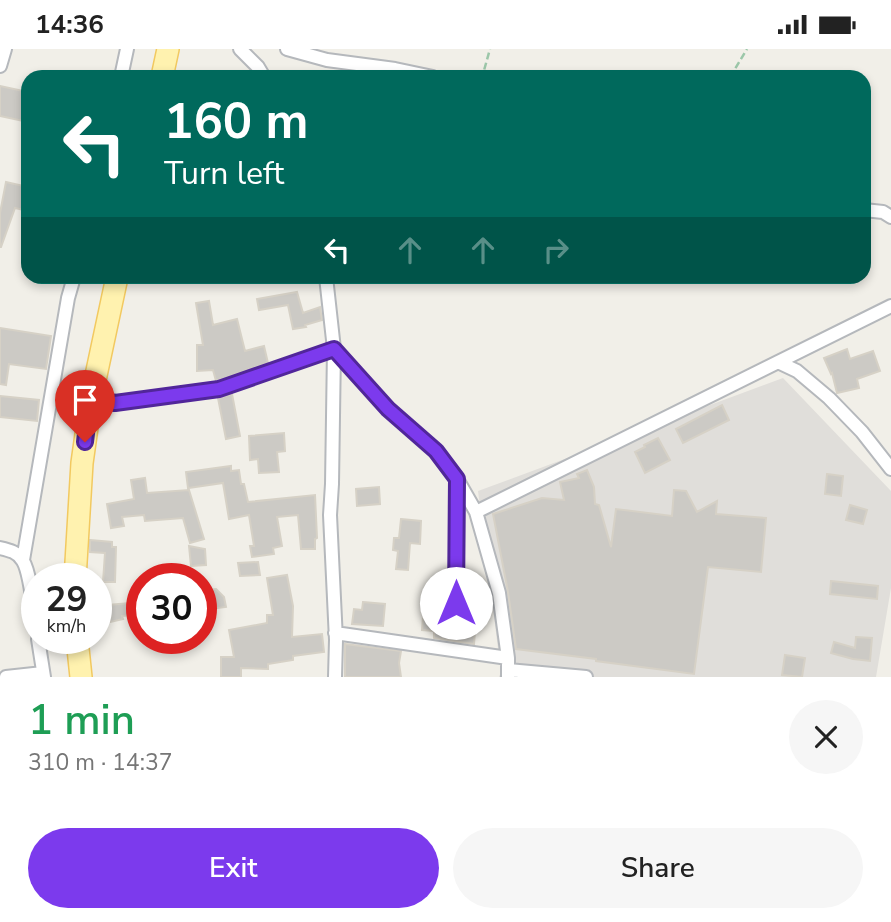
<!DOCTYPE html>
<html lang="en">
<head>
<meta charset="utf-8">
<style>
	:root { --surface:#fff; --page:#f6f6f6; --text:#222; --muted:#767676; --accent:#7c3aed }
	body { margin:0; font-family:"Nunito Sans",sans-serif; background:var(--page); color:var(--text); height:100vh; display:flex; flex-direction:column; font-size:26px; white-space:nowrap }
	* { box-sizing:border-box; margin:0 }
	p { font-size:23px; color:var(--muted) }
	.icon { flex:none; width:38px; height:38px; fill:none; stroke:currentColor; stroke-width:2; stroke-linecap:round; stroke-linejoin:round }
	.map { position:relative; height:628px; overflow:hidden }
	.drawer { display:flex; flex-direction:column; background:var(--surface); flex:1 }
	.drawer>* { flex:none }
	.guide { position:absolute; left:21px; top:21px; width:850px; height:214px; border-radius:21px; box-shadow:0 4px 10px #0003; background:#00695c; color:#fff; overflow:hidden }
	.speed { position:absolute; left:21px; top:514px; display:flex; gap:14px; font-size:35px; font-weight:700; text-align:center }
	.speed>* { display:grid; place-content:center; width:91px; height:91px; border-radius:50%; background:var(--surface); box-shadow:0 4px 10px #0003; line-height:1 }
	.speed small { font-size:18px; font-weight:400 }
	.speed .limit { border:10px solid #d22; background:#fff; color:#111 }
	.pin { position:absolute; display:grid; place-items:center; width:60px; height:60px; color:#fff; margin:-72px -30px; border-radius:50% 50% 50% 0; rotate:-45deg; box-shadow:0 0 7px #0007 }
	.pin .icon { rotate:45deg }
	.me { position:absolute; width:77px; margin:-38px; rotate:0deg; stroke-linejoin:round; filter:drop-shadow(0 0 5px #0008) }
	.turn { display:flex; align-items:center; gap:24px; height:147px; padding:0 28px; font-size:32px }
	.turn .icon { width:91px; height:91px; stroke-width:2.5 }
	.turn b { display:block; font-size:49px; line-height:60px }
	.lanes { display:flex; align-items:center; height:66px; padding:0 28px; background:#0003; justify-content:center; gap:35px; direction:ltr }
	.lanes .off { opacity:.35 }
	.round { display:grid; place-items:center; flex:none; width:74px; height:74px; border-radius:37px; background:var(--page) }
	.summary { display:flex; align-items:center; justify-content:space-between; height:119px; padding:0 28px }
	h1 { font-size:42px; font-weight:600; line-height:52px; color:#1e9e55 }
	.cta { display:flex; gap:14px; margin-top:auto; padding:14px 28px }
	.cta a { flex:1; height:80px; border-radius:42px; background:var(--accent); color:#fff; font-size:28px; font-weight:600; line-height:80px; text-align:center }
	.cta a+a { background:var(--page); color:var(--text) }
	.status { display:flex; justify-content:space-between; align-items:center; height:49px; padding:0 35px; background:var(--surface); direction:ltr }
	.status svg { height:19px; fill:currentColor }
	.map>svg:first-child { display:block }
	.industrial { fill:#e0deda }
	.building { fill:#cccac5; stroke:#d6d1c6; stroke-width:2 }
	.lines { fill:none; stroke-linecap:round; stroke-linejoin:round }
	.street-casing { stroke:#b5b8bc; stroke-width:16 }
	.primary-casing { stroke:#f2c960; stroke-width:24 }
	.path { stroke:#9cc7a9; stroke-width:2.5; stroke-dasharray:7 3.5; stroke-linecap:butt }
	.street { stroke:#fff; stroke-width:12 }
	.primary { stroke:#fff2af; stroke-width:21 }
	.route-casing { stroke:#51269a; stroke-width:18 }
	.route { stroke:#7c3aed; stroke-width:12 }
</style>
</head>
<body>
<div class="status"><b>14:36</b><svg viewBox="0 0 49 12"><path d="M0 12V9h3v3zM5 12V6h3v6zM10 12V3h3v9zM15 12V0h3v12zM26 1h20v11H26zM47 4h2v5h-2z"/></svg></div>
<div class="map">
<svg width="891" height="628" viewBox="0 0 891 628">
	<rect width="100%" height="100%" fill="#f1efe8"/>
	<path class="industrial" d="M783 329 891 442V539L876 628H499L501 623 478 442Z"/>
	<path class="building" d="M0 37 28 43V73L0 67Z
		M6 133 28 138V142L24 161 15 159 1 198H0V164Z
		M297 243 303 264 320 258 322 271 305 276 306 278 293 280 288 256 259 261 257 250Z
		M209 252 213 276 237 270 245 302 264 297 268 314 216 332 213 321 197 322V296H203L196 254Z
		M0 279 51 287 46 320 9 315 6 336 0 335Z
		M847 300 850 310 873 302 880 322 857 330 859 339 837 344 832 324 831 325 824 309Z
		M232 345 240 387 226 390 218 349Z
		M0 347 39 351 37 372 0 368Z
		M722 356 729 371 683 394 676 380Z
		M284 384 285 402 277 403 279 423 259 424 258 410 250 411 249 387Z
		M658 389 670 411 645 424 635 403 645 398 644 396Z
		M231 417V422L239 421 241 435H244L248 453 315 446 317 489 315 490V500H301L298 466 277 468 282 497 273 499 274 505 252 508 250 497H254L249 466 229 470 223 434 188 439 186 423Z
		M587 421 594 438 595 455 599 456 611 498 616 460 672 467 674 441 686 442 697 463 717 452 716 465 766 469 761 523 708 518 694 625 596 612V610L516 600 508 543 493 465 542 449 564 451 560 433 579 429 577 425Z
		M827 425 843 427 841 447 825 445Z
		M145 429 147 444 189 441 204 490 190 494 183 469 145 472 144 466 122 468 124 477 111 479 107 455 134 450 131 431Z
		M379 438 380 455 357 457 356 440Z
		M850 456 867 461 863 475 846 471Z
		M401 470 421 472 420 495 410 494 408 521 396 520 398 502 393 501 394 489H399Z
		M90 491 112 493V498H116L115 533H103L105 504 90 503Z
		M189 497 205 500 206 516 191 517Z
		M258 513 260 526 240 527 238 514Z
		M287 526 293 557 292 588 322 585 324 603 293 607V611L268 615V620L241 619V628H221V608H234L229 581 267 574V566H273L267 529Z
		M831 532 878 537 877 550 830 545Z
		M216 540 224 548 226 558 201 561V542Z
		M141 553 142 565 122 567 123 570 110 573 108 556Z
		M363 553 385 555 383 577 352 575 354 560 362 561Z
		M423 567 453 569 452 580 475 583 474 595 434 589V582L422 581Z
		M856 588 872 589 870 612 853 610 831 604 834 593 855 599Z
		M345 595 401 602 399 614 401 628H345Z
		M785 606 805 609 802 628 782 626Z"/>
	<g class="lines">
		<defs>
			<path id="street" d="M240 0 258 18 264 28
				M287 0 327 11 395 20 433 28
				M0 17 5 0
				M121 28 127 0
				M864 161 883 163 891 168
				M326 228 334 300 388 360 436 402 457 430 476 463 499 544 508 609V628
				M778 313 797 322 829 349 862 383 891 420
				M91 350 115 354 219 340 334 300 332 435 330 466 336 591 335 628
				M476 463 891 257
				M0 499C9 501 18 503 23 512 31 525 34 566 37 583
				M23 511 68 249 74 228
				M456 554 457 432
				M335 584 508 609
				M38 590 44 628
				M508 621 586 628
				M6 628 43 624"/>
			<path id="primary" d="M162 28 168 0
				M75 530 82 414 91 350 117 228
				M77 590 81 628"/>
		</defs>
		<use href="#street" class="street-casing"/>
		<use href="#primary" class="primary-casing"/>
		<path class="path" d="M488 28 483 25 490 0
			M730 28 747 0"/>
		<use href="#street" class="street"/>
		<use href="#primary" class="primary"/>
	</g>
	<g class="lines">
		<defs>
			<path id="route" d="M85 393 90 350 115 354 219 340 334 300 388 360 436 402 457 430 456 554"/>
		</defs>
		<use href="#route" class="route-casing"/>
		<use href="#route" class="route"/>
	</g>
</svg>
<div class="speed"><div>29<small>km/h</small></div><div class="limit">30</div></div>
<div class="pin" style="left:85px;top:393px;background:#d93025"><svg class="icon" aria-label="arrive" viewBox="0 0 24 24"><path d="M6 21V4h12l-3 4 3 4H6"/></svg></div>
<svg class="me" style="left:456px;top:554px" viewBox="-20 -20 40 40"><circle r="19" fill="#fff"/><path d="M0-13L10 11 0 6-10 11z" fill="#7c3aed"/></svg>
<div class="guide">
<div class="turn"><svg class="icon" aria-label="left" viewBox="0 0 24 24"><path d="M17 20v-9H6M10 6l-5 5 5 5"/></svg><div><b>160 m</b>Turn left</div></div>
<div class="lanes"><svg class="icon" aria-label="left" viewBox="0 0 24 24"><path d="M17 20v-9H6M10 6l-5 5 5 5"/></svg><svg class="icon off" aria-label="ahead" viewBox="0 0 24 24"><path d="M12 20V5M6 11l6-6 6 6"/></svg><svg class="icon off" aria-label="ahead" viewBox="0 0 24 24"><path d="M12 20V5M6 11l6-6 6 6"/></svg><svg class="icon off" aria-label="right" viewBox="0 0 24 24"><path d="M7 20v-9h11M14 6l5 5-5 5"/></svg></div>
</div>
</div>
<section class="drawer">
<div class="summary"><div><h1>1 min</h1><p>310 m · 14:37</p></div><a class="round"><svg class="icon" aria-label="close" viewBox="0 0 24 24"><path d="M6 6l12 12M18 6L6 18"/></svg></a></div>
<div class="cta"><a>Exit</a><a>Share</a></div>
</section>
</body>
</html>
